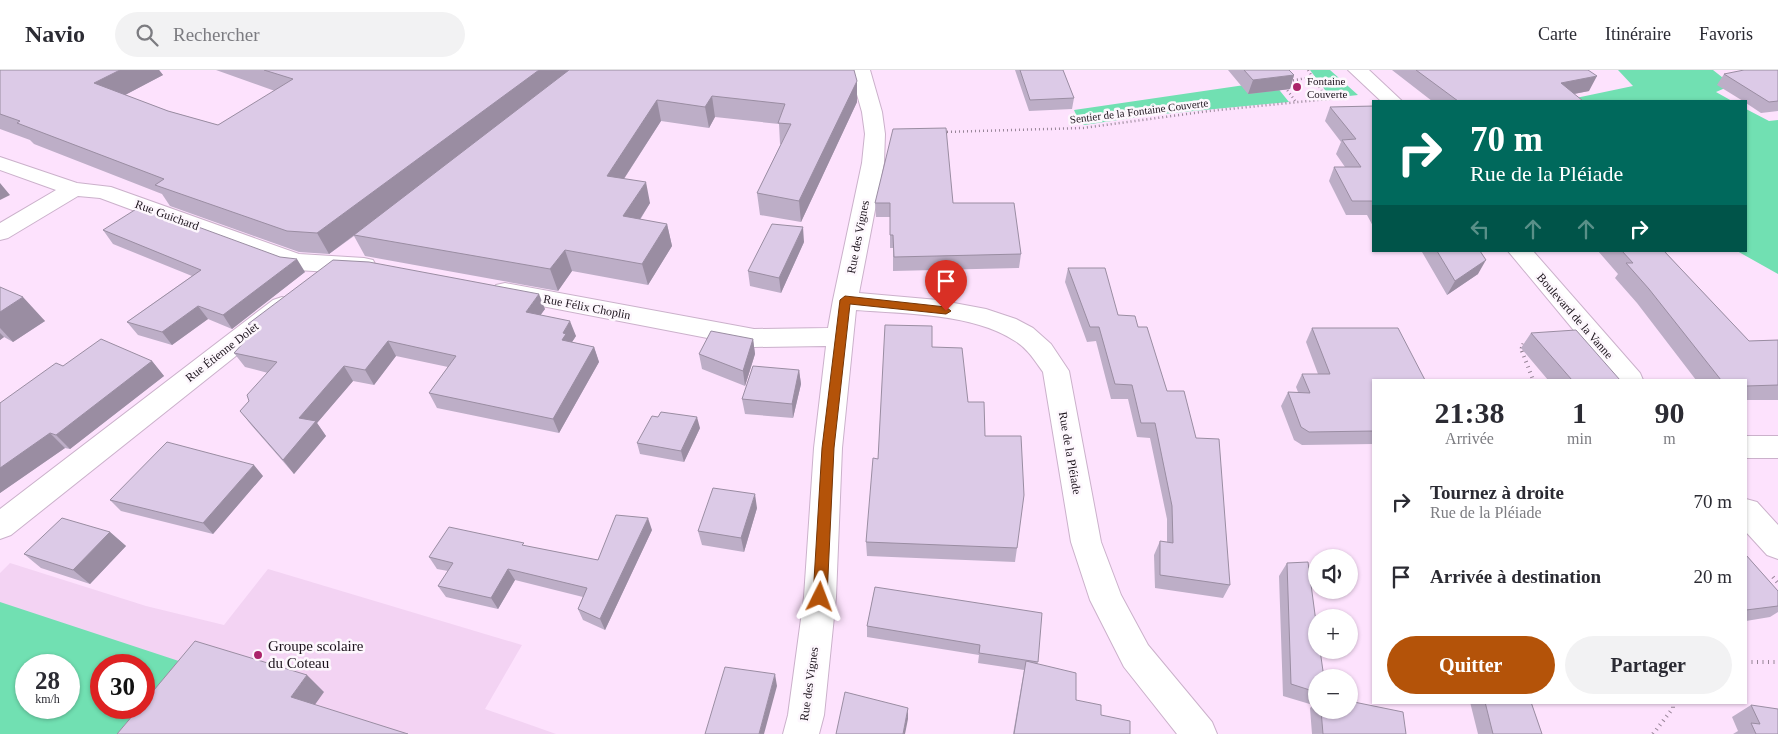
<!DOCTYPE html>
<html lang="fr">
<head>
<meta charset="utf-8">
<style>
	:root { --surface:#fff; --page:#f2f2f3; --text:#2b2b33; --muted:#7c7c81; --line:#e1e1e2; --accent:#b45309 }
	body { margin:0; font-family:Georgia,serif; background:var(--page); color:var(--text); height:100vh; display:flex; flex-direction:column; font-size:19px; white-space:nowrap }
	* { box-sizing:border-box; margin:0 }
	p { font-size:16px; color:var(--muted) }
	.icon { flex:none; width:28px; height:28px; fill:none; stroke:currentColor; stroke-width:2; stroke-linecap:round; stroke-linejoin:round }
	.map { position:relative; flex:1; overflow:hidden }
	.drawer { position:absolute; left:1372px; top:309px; width:375px; height:325px; display:flex; flex-direction:column; background:var(--surface); border-radius:0px; box-shadow:0 1px 4px #0004 }
	.drawer>* { flex:none }
	.hud { position:absolute; left:1372px; top:30px; width:375px; height:152px; border-radius:0px; box-shadow:0 1px 4px #0004; background:#00695c; color:#fff; overflow:hidden }
	.tools { position:absolute; left:1308px; top:479px; display:grid; gap:10px }
	.tools a { display:grid; place-items:center; width:50px; height:50px; border-radius:50%; background:var(--surface); box-shadow:0 1px 4px #0004; font-size:25px }
	.speed { position:absolute; left:15px; top:584px; display:flex; gap:10px; font-size:25px; font-weight:700; text-align:center }
	.speed>* { display:grid; place-content:center; width:65px; height:65px; border-radius:50%; background:var(--surface); box-shadow:0 1px 4px #0004; line-height:1 }
	.speed small { font-size:12px; font-weight:400 }
	.speed .limit { border:8px solid #d22; background:#fff; color:#111 }
	.pin { position:absolute; display:grid; place-items:center; width:42px; height:42px; color:#fff; margin:-51px -21px; border-radius:50% 50% 50% 0; rotate:-45deg; box-shadow:0 0 5px #0007 }
	.pin .icon { rotate:45deg }
	.me { position:absolute; width:55px; margin:-28px; rotate:3deg; stroke-linejoin:round; filter:drop-shadow(0 0 4px #0008) }
	.turn { display:flex; align-items:center; gap:18px; height:105px; padding:0 15px; font-size:22px }
	.turn .icon { width:65px; height:65px; stroke-width:2.5 }
	.turn b { display:block; font-size:35px; line-height:42px }
	.lanes { display:flex; align-items:center; height:48px; padding:0 15px; background:#0003; justify-content:center; gap:25px; direction:ltr }
	.lanes .off { opacity:.35 }
	.eta { display:flex; justify-content:space-evenly; align-items:center; height:85px; text-align:center }
	.eta b { font-size:30px; font-weight:700; line-height:35px }
	.button { display:flex; gap:10px; margin-top:auto; padding:10px 15px }
	.button a { flex:1; height:58px; border-radius:30px; background:var(--accent); color:#fff; font-size:20px; font-weight:700; line-height:58px; text-align:center }
	.button a+a { background:var(--page); color:var(--text) }
	ul { padding:0; list-style:none }
	li { display:flex; align-items:center; gap:15px; height:75px; padding:0 15px }
	li div { flex:1 }
	li b { display:block; font-size:19px }
	li em { font-style:normal }
	header { display:flex; align-items:center; gap:30px; box-sizing:border-box; height:70px; padding:0 25px; background:var(--surface); border-bottom:1px solid var(--line) }
	header strong { font-size:24px }
	nav { display:flex; gap:28px; margin-inline-start:auto; font-size:18px }
	.search { width:350px; height:45px; background:var(--page); display:flex; align-items:center; gap:12px; box-sizing:border-box; padding:0 18px; border-radius:28px; color:var(--muted); font-size:19px }
	.map>svg:first-child { display:block }
	.built { fill:#f3d3f3; fill-rule:evenodd }
	.green { fill:#71e0b2; fill-rule:evenodd }
	.lines { fill:none; stroke-linecap:round; stroke-linejoin:round }
	.minor-casing { stroke:#cbb1cb; stroke-width:2 }
	.path-far1 { stroke:#978597; stroke-width:2.5; stroke-dasharray:1 3; stroke-linecap:butt }
	.path { stroke:#978597; stroke-width:4; stroke-dasharray:1 4.5; stroke-linecap:butt }
	.minor { fill:#fff; fill-rule:evenodd }
	.wall { fill:#bdaec7 }
	.shaded-wall { fill:#9a8da2 }
	.building { fill:#dccae7; stroke:#9a8da2 }
	.route { fill:#b45309; stroke:#753606 }
	.poi-dot { fill:#ab246a; stroke:#fdf7fd; stroke-width:2 }
	.labels { text-anchor:middle; stroke-width:5; stroke-linejoin:round; paint-order:stroke }
	.far-poi-label { font-size:11px; fill:#1c131c; stroke:#fdf7fd; text-anchor:start }
	.far-street-label { font-size:11px; fill:#1c131c; stroke:#fdf7fd }
	.street-label { font-size:12px; fill:#1c131c; stroke:#fdf7fd }
	.near-poi-label { font-size:15px; fill:#1c131c; stroke:#fdf7fd; text-anchor:start }
</style>
</head>
<body>
<header>
<strong>Navio</strong>
<div class="search"><svg class="icon" aria-label="search" viewBox="0 0 24 24"><circle cx="10" cy="10" r="6"/><path d="M15 15l6 6"/></svg>Rechercher</div>
<nav><a>Carte</a><a>Itinéraire</a><a>Favoris</a></nav>
</header>
<div class="map">
<svg width="1778" height="664" viewBox="0 0 1778 664">
	<rect width="100%" height="100%" fill="#fde2fd"/>
	<path class="built" d="M10 493 146 536 224 555 268 499 522 575 485 639 556 664H0V503ZM26 595H69V638H26ZM101 595H144V638H101Z"/>
	<path class="green" d="M1310 0H1330L1358 25 1331 28Z
		M1618 0H1713L1732 15 1716 22 1732 31H1571V29L1633 16Z
		M1272 11 1289 32 1152 45 1084 55 1078 49 1074 40Z
		M1746 39 1769 51 1778 50V204L1737 181H1746Z
		M0 532 206 600 154 664H0ZM26 595H69V638H26ZM101 595H144V638H101Z"/>
	<g class="lines">
		<defs>
			<path id="minor" d="M850 0H870L882 42 885 64 884 93 859 223 938 230 986 239 1016 249 1033 258 1051 274 1069 301 1101 472 1121 525 1148 575 1212 652 1217 664H1177L1124 597 1090 530 1071 472 1043 302C1035 291 1027 278 1015 271 973 243 905 244 856 240L842 378 836 527 824 645 819 664H783L788 645 804 527 814 378 826 276 754 277 505 229 496 227 493 221 496 215 505 213 754 259 828 258 833 230 862 93 865 64 862 42Z
				M1348 0H1369L1402 31H1381Z
				M0 87 77 113 111 117 299 184 364 188 373 190 376 196 373 202 364 204 297 200 289 198 100 128 78 126 8 168 0 170V153L56 120 0 100Z
				M1508 181H1533L1640 303 1643 310H1615Z
				M282 227 291 230 295 236 291 242 11 465 0 469V439L273 230Z
				M1746 366H1778V388H1746Z
				M1746 429 1757 432 1778 455V489L1767 485 1746 462Z"/>
		</defs>
		<use href="#minor" class="minor-casing"/>
		<path class="path-far1" d="M1308 0 1327 29
			M1289 11 1313 7
			M1285 17 1296 32
			M943 62 1083 58 1209 41 1348 27
			M1522 282 1521 278 1523 273H1528"/>
		<path class="path" d="M1522 281 1533 310
			M1773 507 1778 513
			M1746 592H1778
			M1653 664 1673 638V632"/>
		<use href="#minor" class="minor"/>
	</g>
	<path class="wall" d="M0 0H159L163 5 125 25 168 41 218 55 275 21 216 0H854L857 32 801 152 760 145 757 123 781 74H780L779 54 715 47 709 58 661 51 624 109 650 133 640 150 667 154 672 176 648 215 572 201 558 221 365 186 354 166 329 184 299 182 170 136 162 124 34 74 30 70 0 59Z
		M1015 0H1063L1074 28 1072 39 1029 41Z
		M1228 0H1289L1294 5 1290 19 1248 24Z
		M1392 0H1588L1589 21 1574 24 1583 31H1432Z
		M1778 0V41L1761 43 1746 33V31H1743L1717 15 1724 4Z
		M1374 36V158L1367 145H1346L1329 111 1334 97H1345L1336 84 1341 72 1325 51 1330 37Z
		M875 133H953L1021 184 1019 198 893 201V178H890V147H876Z
		M103 160 305 202 232 259 208 249 172 275 138 265 127 252 192 206 113 174Z
		M804 172 781 223 750 216 748 201Z
		M1386 181H1480L1478 204 1447 225 1422 182H1386Z
		M1598 181H1667L1666 183 1749 271 1778 270V330H1746V310H1696L1637 233 1615 208 1618 204Z
		M1068 198 1118 245 1138 257 1230 515 1223 528 1155 518 1154 485 1160 471 1167 472V449L1150 368 1137 367 1128 329H1111L1096 271 1087 272 1065 212Z
		M0 217 45 251 13 272 4 267 0 270Z
		M545 239 540 245 576 266 572 272 594 277 599 292 559 363 437 338 429 323 448 297 396 286 374 315 353 311 317 353 326 366 294 404 252 356 240 341 249 331 268 303 245 297 234 283 253 262 248 254Z
		M1312 258 1374 310V374L1302 375 1294 370 1281 336 1288 322H1298L1296 317 1302 304H1318L1306 272Z
		M1531 263 1620 310H1548L1521 278Z
		M753 269 755 284 745 316 702 299 699 284Z
		M932 277 968 332 985 366 1017 478 1015 492 867 486 866 472 878 389Z
		M152 291 164 306 70 379 65 378 0 423V333L63 296Z
		M799 300 801 314 793 348 745 344 742 329Z
		M700 358 684 392 640 384 637 373Z
		M263 406 213 464 121 441 110 430Z
		M757 438 744 482 702 475 698 461Z
		M652 460 605 560 583 550 578 539 583 527 515 510 498 539 446 527 438 516 448 501 437 499 429 487 525 476 598 490Z
		M110 462 126 476 90 514 41 498 24 484Z
		M1746 485 1778 521V542L1770 547 1746 551Z
		M1287 493 1316 608V640H1349L1406 664H1312L1310 638 1313 635 1283 626 1279 506Z
		M875 517 1038 592 1037 593 1076 630 1101 645 1130 664H1013L1024 600 978 593 979 585 867 567V556Z
		M1470 632H1531L1542 664H1478Z
		M1751 635 1778 664H1733L1738 661 1732 647Z"/>
	<path class="shaded-wall" d="M120 0H159L163 5 108 34 94 13Z
		M539 0H573L329 184 317 163Z
		M1294 5 1290 19 1248 24 1253 10Z
		M1597 6 1589 21 1553 28 1561 13Z
		M857 11V32L801 152 799 131Z
		M712 26 715 47 709 58 705 37Z
		M657 30 661 51 612 127 607 106Z
		M646 112 650 133 628 168 623 146Z
		M0 113 10 125 0 130Z
		M667 154 672 176 648 215 642 194Z
		M803 157 804 172 781 223 779 208Z
		M565 180 572 201 558 221 550 199Z
		M297 189 305 202 232 259 223 245Z
		M1486 190 1478 204 1447 225 1455 211Z
		M539 224 545 239 532 257 526 242Z
		M23 227 45 251 13 272 0 258V242Z
		M198 236 208 249 172 275 162 262Z
		M570 251 576 266 570 275 562 270 563 263Z
		M0 263 4 267 0 270Z
		M753 269 755 284 745 316 743 301Z
		M388 271 396 286 374 315 365 300Z
		M594 277 599 292 559 363 553 349Z
		M152 291 164 306 70 379 56 365Z
		M344 296 353 311 317 353 326 366 294 404 283 390 299 348Z
		M799 300 801 314 793 348 792 334Z
		M697 347 700 358 684 392 681 381Z
		M50 363 65 378 0 423V398Z
		M254 395 263 406 213 464 203 453Z
		M755 424 757 438 744 482 741 468Z
		M648 448 652 460 605 560 600 549Z
		M110 462 126 476 90 514 73 500Z
		M508 499 515 510 498 539 491 528Z
		M775 604 777 616 764 664H759Z
		M307 605 324 622 309 643 291 627Z
		M908 638V649L905 664H903Z"/>
	<path class="building" d="M0 0H120L94 13 168 41 218 55 293 9 264 0H539L317 163 287 161 155 115 164 109 17 53 20 51 0 44Z
		M569 0H854L857 11 799 131 757 123 791 54 778 53 785 34 712 26 705 37 657 30 607 106 646 112 623 146 667 154 642 194 565 180 550 199 354 165Z
		M1020 0H1063L1074 28 1030 30Z
		M1244 0H1289L1294 5 1253 10Z
		M1416 0H1588L1597 6 1561 13 1583 31H1458Z
		M1744 0H1778V31L1769 32 1724 4Z
		M1374 36V132L1373 131H1352L1334 97H1361L1342 70 1356 69 1330 37Z
		M946 58 953 133H1014L1021 184 894 187 893 165H890V133H875L893 59Z
		M141 136 280 187 297 189 223 245 198 236 162 262 127 252 201 200 103 160Z
		M772 154 803 157 779 208 748 201Z
		M1437 181H1480L1486 190 1455 211Z
		M1622 181H1664L1749 271 1778 270V315L1746 316V310H1721L1649 219 1626 193H1633Z
		M333 190 369 192 539 224 526 242 570 251 563 263 566 264 562 270 594 277 553 349 429 323 456 286 388 271 365 300 344 296 299 348 316 351 283 390 240 341 249 331 247 325 277 292 234 283 257 258 248 254Z
		M1068 198H1105L1118 245 1135 246 1138 257H1147L1167 321H1184L1196 368 1219 369 1230 515 1160 505V471L1173 473 1172 436 1155 353H1141L1132 315 1115 314 1099 257H1090Z
		M0 217 23 227 0 242Z
		M885 255 932 256V277L962 278 968 332H984L985 366H1021L1024 425 1017 478 866 472 873 388 878 389Z
		M1312 258H1398L1425 310H1374V361L1309 362 1301 357 1288 322 1310 323 1302 304H1330Z
		M1576 260 1620 310H1572L1531 263Z
		M711 261 753 269 743 301 699 284Z
		M101 269 152 291 56 365 50 363 0 398V333L56 293 63 296Z
		M753 296 799 300 792 334 742 329Z
		M661 342 697 347 681 381 637 373 652 346 658 347Z
		M167 372 254 395 203 453 110 430Z
		M713 418 755 424 741 468 698 461Z
		M616 445 648 448 600 549 578 539 587 518 508 499 491 528 438 516 453 493 429 487 449 457 524 473 522 475 598 490Z
		M62 448 110 462 73 500 24 484Z
		M1746 485 1778 521V536L1746 540Z
		M1308 492 1316 552V580H1320L1324 608H1316V622L1291 614 1287 493Z
		M875 517 1042 543 1038 592 979 583 980 575 867 556Z
		M195 571 307 605 291 627 408 664H117L139 638H144V632Z
		M1026 591 1076 603V630L1101 635V645L1130 651V664H1014Z
		M725 597 775 604 759 664H705Z
		M845 622 908 638 903 664H836Z
		M1349 631 1403 642 1406 664H1323L1321 640H1349Z
		M1485 632H1531L1542 664H1493Z
		M1751 635 1778 639V664H1756L1751 653 1760 654Z"/>
	<path class="route" d="M845 226 946 237 951 241 946 244 850 234 834 378 827 527 825 531 820 533 815 531 813 527 822 378 840 230Z"/>
	<g class="poi-dot">
		<circle cx="1297" cy="17" r="5"/>
		<circle cx="258" cy="585" r="5"/>
	</g>
	<g class="labels">
		<g class="far-poi-label">
			<text x="1307" y="15">Fontaine<tspan x="1307" dy="13">Couverte</tspan></text>
		</g>
		<g class="far-street-label">
			<text transform="translate(1139 41) rotate(-7)" y="4">Sentier de la Fontaine Couverte</text>
		</g>
		<g class="street-label">
			<text transform="translate(167 145) rotate(20)" y="4">Rue Guichard</text>
			<text transform="translate(858 167) rotate(-79)" y="4">Rue des Vignes</text>
			<text transform="translate(587 237) rotate(11)" y="4">Rue Félix Choplin</text>
			<text transform="translate(1575 246) rotate(49)" y="4">Boulevard de la Vanne</text>
			<text transform="translate(222 282) rotate(-38)" y="4">Rue Étienne Dolet</text>
			<text transform="translate(1070 383) rotate(80)" y="4">Rue de la Pléiade</text>
			<text transform="translate(809 614) rotate(-82)" y="4">Rue des Vignes</text>
		</g>
		<g class="near-poi-label">
			<text x="268" y="581">Groupe scolaire<tspan x="268" dy="17">du Coteau</tspan></text>
		</g>
	</g>
</svg>
<div class="tools">
<a><svg class="icon" aria-label="sound" viewBox="0 0 24 24"><path d="M4 9h4l5-4v14l-5-4H4zM17 9q2 3 0 6"/></svg></a>
<a>+</a>
<a>−</a>
</div>
<div class="speed"><div>28<small>km/h</small></div><div class="limit">30</div></div>
<div class="pin" style="left:946px;top:241px;background:#d93025"><svg class="icon" aria-label="arrive" viewBox="0 0 24 24"><path d="M6 21V4h12l-3 4 3 4H6"/></svg></div>
<svg class="me" style="left:820px;top:527px" viewBox="-20 -20 40 40"><path d="M0-17L14 15 0 8-14 15z" fill="#b45309" stroke="#fff" stroke-width="4"/></svg>
<div class="hud">
<div class="turn"><svg class="icon" aria-label="right" viewBox="0 0 24 24"><path d="M7 20v-9h11M14 6l5 5-5 5"/></svg><div><b>70 m</b>Rue de la Pléiade</div></div>
<div class="lanes"><svg class="icon off" aria-label="left" viewBox="0 0 24 24"><path d="M17 20v-9H6M10 6l-5 5 5 5"/></svg><svg class="icon off" aria-label="ahead" viewBox="0 0 24 24"><path d="M12 20V5M6 11l6-6 6 6"/></svg><svg class="icon off" aria-label="ahead" viewBox="0 0 24 24"><path d="M12 20V5M6 11l6-6 6 6"/></svg><svg class="icon" aria-label="right" viewBox="0 0 24 24"><path d="M7 20v-9h11M14 6l5 5-5 5"/></svg></div>
</div>
<section class="drawer">
<div class="eta">
<div><b>21:38</b><p>Arrivée</p></div>
<div><b>1</b><p>min</p></div>
<div><b>90</b><p>m</p></div>
</div>
<ul>
<li><svg class="icon" aria-label="right" viewBox="0 0 24 24"><path d="M7 20v-9h11M14 6l5 5-5 5"/></svg><div><b>Tournez à droite</b><p>Rue de la Pléiade</p></div><em>70 m</em></li>
<li><svg class="icon" aria-label="arrive" viewBox="0 0 24 24"><path d="M6 21V4h12l-3 4 3 4H6"/></svg><div><b>Arrivée à destination</b></div><em>20 m</em></li>
</ul>
<div class="button"><a>Quitter</a><a>Partager</a></div>
</section>
</div>
</body>
</html>
